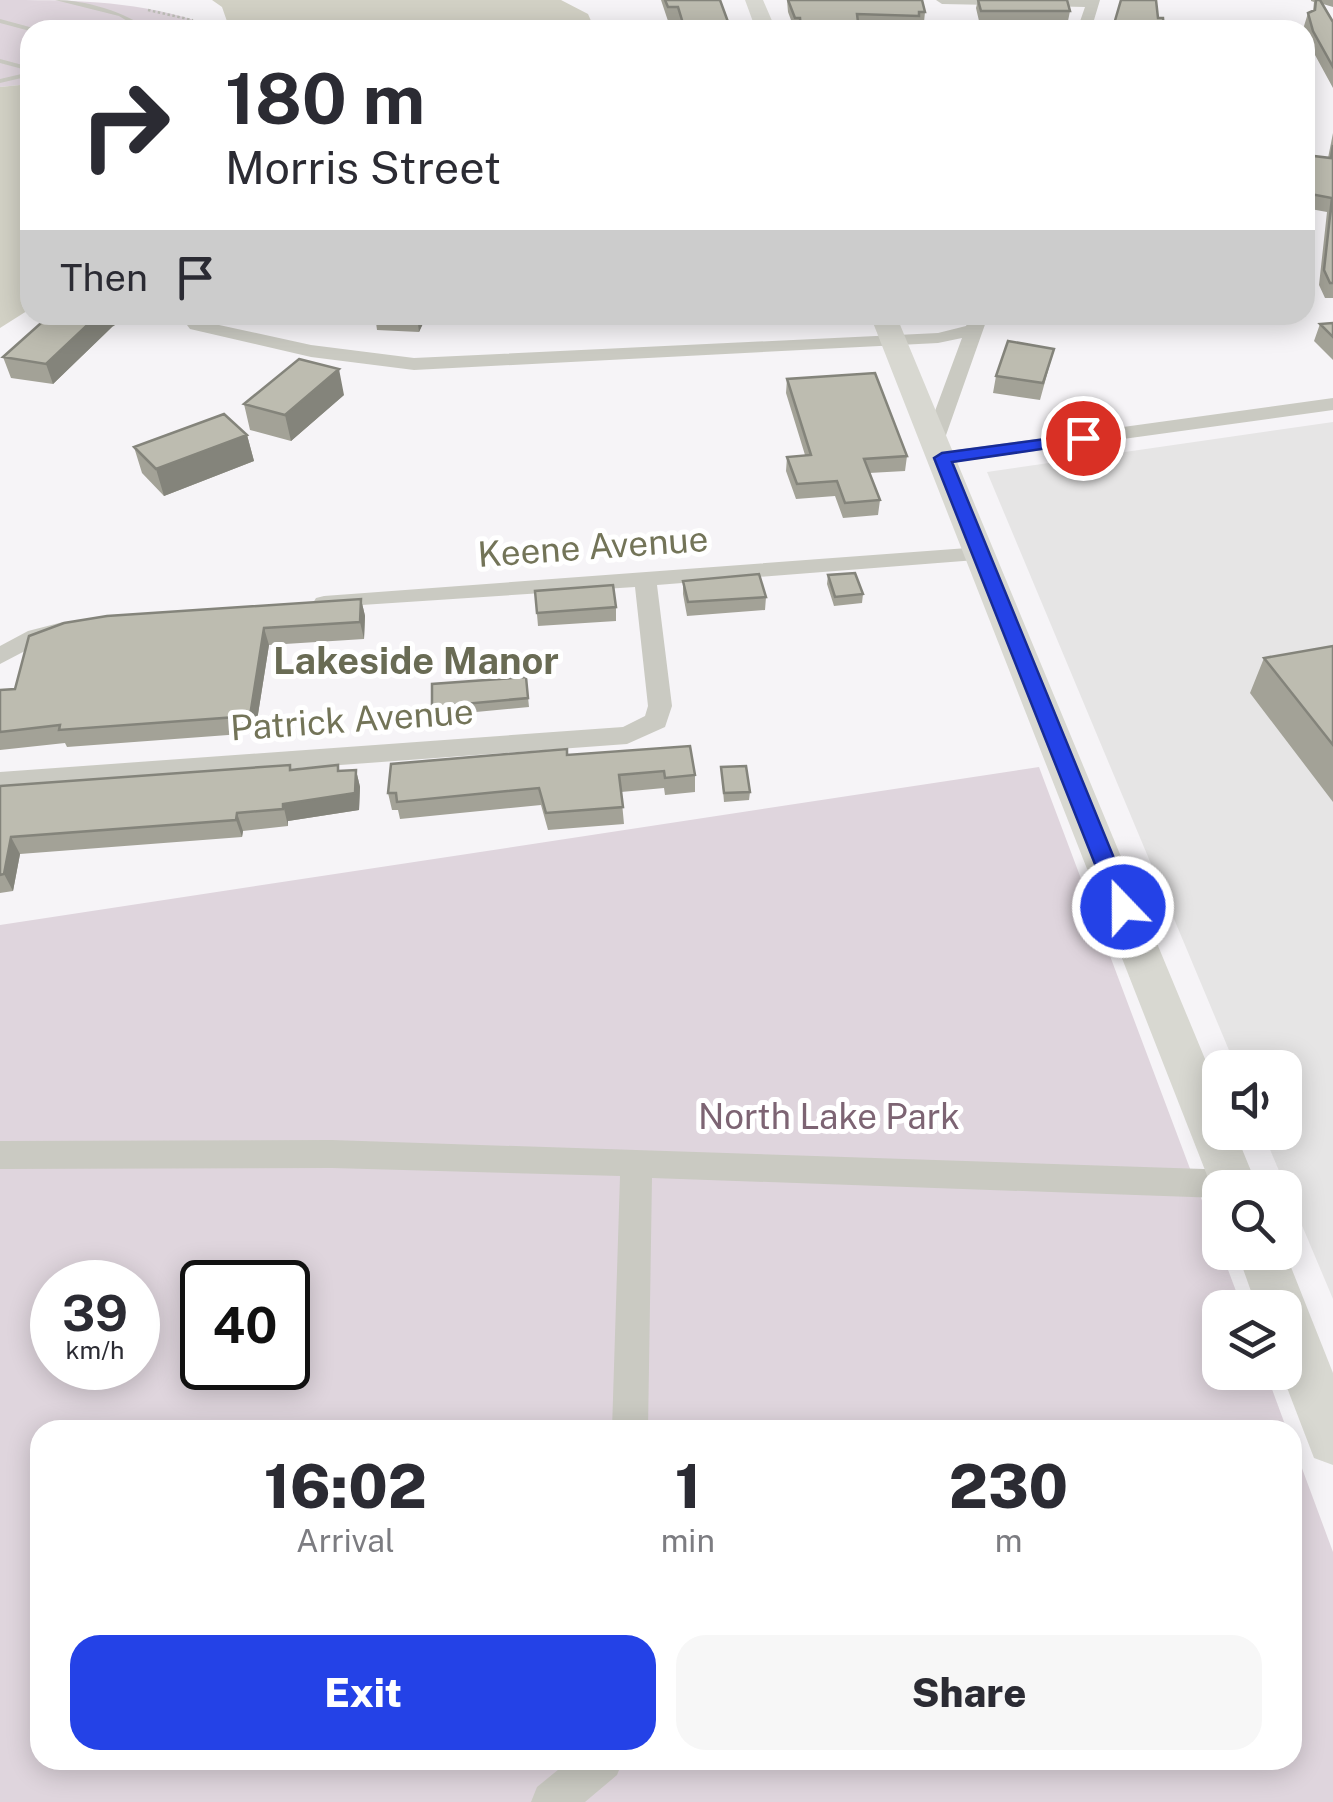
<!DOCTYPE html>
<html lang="en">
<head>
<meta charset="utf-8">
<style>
	:root { --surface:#fff; --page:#f7f7f7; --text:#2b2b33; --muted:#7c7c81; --accent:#2442e7 }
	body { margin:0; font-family:"Public Sans",sans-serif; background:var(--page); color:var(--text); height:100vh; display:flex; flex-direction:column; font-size:38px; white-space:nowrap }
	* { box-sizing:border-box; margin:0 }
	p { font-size:32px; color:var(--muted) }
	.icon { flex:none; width:55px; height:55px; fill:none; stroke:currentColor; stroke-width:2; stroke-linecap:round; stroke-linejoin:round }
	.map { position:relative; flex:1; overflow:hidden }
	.panel { position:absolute; left:30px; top:1420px; width:1272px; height:350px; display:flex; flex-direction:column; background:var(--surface); border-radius:30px; box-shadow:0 5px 25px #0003 }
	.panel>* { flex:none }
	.banner { position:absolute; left:20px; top:20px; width:1295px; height:305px; border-radius:30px; box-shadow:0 5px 25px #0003; background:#fff; color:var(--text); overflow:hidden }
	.fabs { position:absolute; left:1202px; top:1050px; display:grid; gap:20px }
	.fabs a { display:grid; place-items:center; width:100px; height:100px; border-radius:20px; background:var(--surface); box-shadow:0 5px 25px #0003; font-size:50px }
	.speed { position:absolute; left:30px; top:1260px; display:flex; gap:20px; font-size:50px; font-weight:700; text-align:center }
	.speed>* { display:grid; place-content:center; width:130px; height:130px; border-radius:50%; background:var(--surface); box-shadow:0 5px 25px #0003; line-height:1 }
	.speed small { font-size:25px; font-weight:400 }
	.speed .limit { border:5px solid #111; border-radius:15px; background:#fff; color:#111 }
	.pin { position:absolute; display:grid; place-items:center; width:85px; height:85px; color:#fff; margin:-42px; border:5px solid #fff; border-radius:50%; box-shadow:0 2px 10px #0007 }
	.me { position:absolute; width:110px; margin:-55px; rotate:338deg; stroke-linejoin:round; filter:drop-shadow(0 0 8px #0008) }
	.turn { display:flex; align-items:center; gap:35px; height:210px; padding:0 40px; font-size:45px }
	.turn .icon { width:130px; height:130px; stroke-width:2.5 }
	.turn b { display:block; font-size:70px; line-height:85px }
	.then { display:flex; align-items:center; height:95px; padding:0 40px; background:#0003; gap:20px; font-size:38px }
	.eta { display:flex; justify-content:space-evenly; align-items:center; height:170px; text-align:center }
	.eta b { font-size:60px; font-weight:800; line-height:70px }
	.cta { display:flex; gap:20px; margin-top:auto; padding:20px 40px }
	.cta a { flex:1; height:115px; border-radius:30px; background:var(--accent); color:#fff; font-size:40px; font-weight:800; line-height:115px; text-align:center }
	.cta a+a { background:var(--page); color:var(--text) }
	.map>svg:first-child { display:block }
	.built { fill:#e6e5e5 }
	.green { fill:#dfd5dd; fill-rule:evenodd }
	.water { fill:#d2d1c5 }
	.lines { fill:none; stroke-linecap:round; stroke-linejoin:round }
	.path { stroke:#bebfb8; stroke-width:2.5; stroke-dasharray:2.5 2.5; stroke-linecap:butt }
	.lane { fill:#cacac2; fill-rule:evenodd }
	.street { fill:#cacac2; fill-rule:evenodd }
	.secondary { fill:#d8d8d1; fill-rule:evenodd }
	.wall { fill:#a3a297 }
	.shaded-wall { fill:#84847b }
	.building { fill:#bdbcb0; stroke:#84847b; stroke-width:2.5 }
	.route { fill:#2442e7; stroke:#172b96; stroke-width:2.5 }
	.labels { text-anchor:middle; stroke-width:10; stroke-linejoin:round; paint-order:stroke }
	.street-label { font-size:35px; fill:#737458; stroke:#fff }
	.park-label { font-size:35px; fill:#7d6473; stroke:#fff }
	.neighbourhood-label { font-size:38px; font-weight:bold; fill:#696b54; stroke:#fff }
</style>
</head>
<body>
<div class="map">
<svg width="1333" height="1802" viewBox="0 0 1333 1802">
	<rect width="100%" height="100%" fill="#f6f4f7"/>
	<path class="built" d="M1333 422V1299L1263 1133 1285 1132V1068L1236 1067 987 472Z"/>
	<path class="green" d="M0 0C67 0 130 0 194 20L196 30H30V84L0 87Z
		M1039 767 1242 1307 1220 1308V1372L1266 1373 1287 1430H40V1760H1292L1293 1444 1333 1552V1802H0V925ZM52 1282H138V1368H52ZM202 1282H288V1368H202Z"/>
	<path class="water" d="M212 0H561L588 14 595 30H230L222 7Z
		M30 84V309L0 328V87Z"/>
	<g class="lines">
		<path class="path" d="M148 10 192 20V30"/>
		<path class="lane" d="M55 0C87 0 124 12 150 30H142L119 16Z
			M0 19 37 29 38 30 30 31 0 23Z
			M0 59 30 67V71L0 63Z
			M30 72V76L0 83V79Z"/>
		<path class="street" d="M936 0H1100L1091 30H1077L1085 7 942 4Z
			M971 315 988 316 945 438 935 444 925 438 962 338 938 343 414 370 311 357 190 329 187 325 196 320 311 345 414 358 938 333 966 326Z
			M1333 398V410L942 464 932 458 942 452Z
			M981 547 989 549 992 554 989 559 657 585 672 706 665 727 627 744 0 790V772L623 727 645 716 648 706 635 587 316 608 313 603 316 598 324 596Z
			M63 622 71 624 75 629 71 634 44 641 0 664V646L28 631Z
			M332 1140 1234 1170 1245 1174 1250 1184 1248 1188H1220V1198L652 1178 648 1430H612L620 1176 332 1168 0 1169V1141Z
			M570 1760H623L617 1775 585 1802H531L537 1787Z"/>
		<path class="secondary" d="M745 0H763L776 30H756Z
			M870 315H896L1220 1095V1132H1235L1258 1188H1220V1203L1212 1188Z
			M1237 1252H1285L1333 1373V1465L1314 1458 1281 1372H1285V1308H1257Z"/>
	</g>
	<path class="wall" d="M661 0H720L731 30H681L677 20 668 21Z
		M787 0H922L925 12 924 22H919L918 26 858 24 859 30H800V28H794L788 12Z
		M978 0 1070 11 1068 21H979L976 8Z
		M1311 0H1333V7L1323 4 1333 22V88L1309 44 1304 26 1308 13 1313 11 1314 2 1311 1Z
		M1333 133V298H1325L1319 285 1327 212 1305 208V155L1328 158Z
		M375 315H427L419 332 377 330Z
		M1333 323V360L1314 341 1320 324Z
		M112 327 53 384 11 378 3 357Z
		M1054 349 1040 400 993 393 996 376Z
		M787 379 907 456 905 471 869 473 880 500 878 515 843 518 835 496 796 499 786 471 787 457 805 455 786 393Z
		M344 395 291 441 250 430 244 404Z
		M247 435 254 461 164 496 142 473 134 447Z
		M828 575 863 594 862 603 834 606 827 584Z
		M683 581 766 597 765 610 687 616 683 594Z
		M535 591 616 607V621L538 626Z
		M361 599 365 616 364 639 269 645 255 733 67 747 65 743 0 750V690L15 689Z
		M1333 646V802L1250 693 1264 658Z
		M526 677 529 707 434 716 432 707Z
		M567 755 695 775V792L665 795 664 788 621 792 624 824 548 830 541 805 400 819 398 810H392L388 793Z
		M721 767 750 792 749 800 724 802Z
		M291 770 340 771 356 770 360 787 359 810 288 821V826L243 831 242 837 20 854 13 891 0 893V786Z"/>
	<path class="shaded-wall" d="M98 315H131L112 327 53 384 46 364Z
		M417 315H427L419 332Z
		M339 369 344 395 291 441 285 415Z
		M247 435 254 461 164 496 156 469Z
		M361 599 365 616 364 639 360 622Z
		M264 628 269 645 255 733 250 716Z
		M356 770 360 787 359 810 288 821V826L283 804Z
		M237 813 243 831 242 837 236 820Z
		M11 837 20 854 13 891 4 874Z"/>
	<path class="building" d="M665 0H720L731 30H685L678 7H668Z
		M788 0H922L925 12H919V16L857 14 859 30H801L800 18H795Z
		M978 0H1067L1070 11H981Z
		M1121 0H1156L1158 18H1163L1164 30H1109L1111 23 1114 24Z
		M1316 0H1320L1333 22V67L1313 31 1308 13 1315 10Z
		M1333 145V283H1330L1324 270 1332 198 1305 193V155L1331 158Z
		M50 315H98L46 364 3 357Z
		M1333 323V337L1320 324Z
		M1008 341 1054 349 1043 383 996 376Z
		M299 359 339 369 285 415 244 404Z
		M875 373 907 456 864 459 880 500 845 503 837 481 797 484 787 457 811 455 787 379Z
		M224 414 247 435 156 469 134 447Z
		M855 573 863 594 835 597 828 575Z
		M759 574 766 597 688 602 683 581Z
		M613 585 616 607 537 613 535 591Z
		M361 599 360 622 264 628 250 716 59 730 60 725 0 732V690L15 689 29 636 64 623 107 616Z
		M1333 646V745L1264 658Z
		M526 677 528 698 432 707V684Z
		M690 746 695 775 665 778 664 771 619 775 623 807 546 813 539 788 397 802 396 793H388L391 764 567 749V755Z
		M290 765V770L338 765V771L356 770 355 793 283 804V809L237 813 236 820 11 837 4 874 0 875V786Z
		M746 766 750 792 724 793 721 767Z"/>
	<path class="route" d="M1083 434 1089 435V442L952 462 1134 907 1123 916 1112 907 934 458 942 453Z"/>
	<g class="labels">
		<g class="street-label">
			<text transform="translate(593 547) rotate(-4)" y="12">Keene Avenue</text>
			<text transform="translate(352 720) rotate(-4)" y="12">Patrick Avenue</text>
		</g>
		<g class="park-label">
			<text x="829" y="1129">North Lake Park</text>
		</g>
		<g class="neighbourhood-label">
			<text x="416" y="674">Lakeside Manor</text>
		</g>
	</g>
</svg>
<div class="fabs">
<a><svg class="icon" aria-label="sound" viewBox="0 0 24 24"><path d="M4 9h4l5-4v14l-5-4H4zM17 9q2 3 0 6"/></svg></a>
<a><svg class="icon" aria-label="search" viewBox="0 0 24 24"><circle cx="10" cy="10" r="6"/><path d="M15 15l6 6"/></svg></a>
<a><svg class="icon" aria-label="layers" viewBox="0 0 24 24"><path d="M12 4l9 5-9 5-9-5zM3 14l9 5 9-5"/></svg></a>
</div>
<div class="speed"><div>39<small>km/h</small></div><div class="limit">40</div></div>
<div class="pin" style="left:1083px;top:438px;background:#d93025"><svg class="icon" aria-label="arrive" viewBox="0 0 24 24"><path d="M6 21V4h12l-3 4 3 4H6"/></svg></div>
<svg class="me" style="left:1123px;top:907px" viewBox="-20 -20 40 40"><circle r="17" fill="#2442e7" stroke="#fff" stroke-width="3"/><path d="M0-11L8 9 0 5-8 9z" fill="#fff"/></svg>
<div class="banner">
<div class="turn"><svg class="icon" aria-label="right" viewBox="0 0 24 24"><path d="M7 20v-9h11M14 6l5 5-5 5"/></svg><div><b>180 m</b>Morris Street</div></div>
<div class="then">Then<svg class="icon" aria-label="arrive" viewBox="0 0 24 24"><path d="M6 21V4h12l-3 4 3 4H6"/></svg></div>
</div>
<section class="panel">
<div class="eta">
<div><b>16:02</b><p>Arrival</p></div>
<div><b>1</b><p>min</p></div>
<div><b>230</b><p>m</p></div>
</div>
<div class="cta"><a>Exit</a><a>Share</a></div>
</section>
</div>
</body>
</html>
